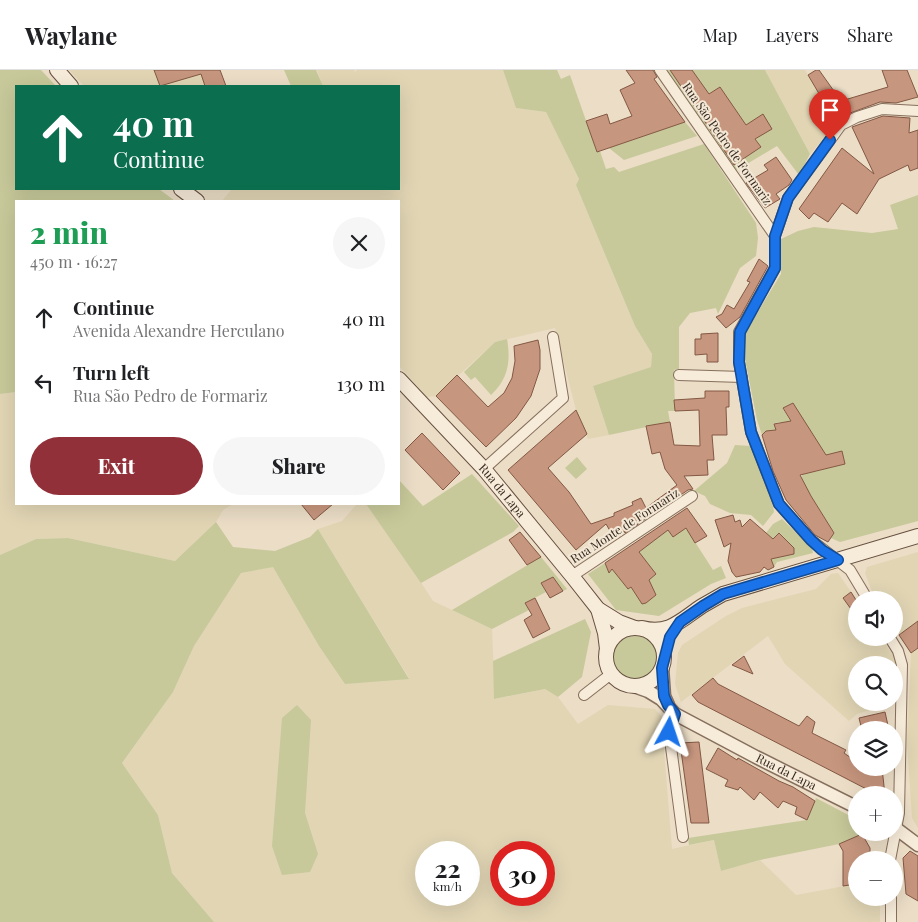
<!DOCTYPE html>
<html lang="en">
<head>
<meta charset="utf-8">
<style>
	:root { --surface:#fff; --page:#f6f6f6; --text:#202124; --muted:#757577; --line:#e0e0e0; --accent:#913039 }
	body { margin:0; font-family:"Playfair Display",serif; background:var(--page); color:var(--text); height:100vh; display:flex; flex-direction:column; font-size:19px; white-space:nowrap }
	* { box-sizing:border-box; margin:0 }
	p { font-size:16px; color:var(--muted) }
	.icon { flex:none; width:28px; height:28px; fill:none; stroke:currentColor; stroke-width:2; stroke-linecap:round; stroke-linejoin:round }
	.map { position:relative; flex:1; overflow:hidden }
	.details { position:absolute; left:15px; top:130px; width:385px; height:305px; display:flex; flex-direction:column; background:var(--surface); border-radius:0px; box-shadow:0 5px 20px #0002 }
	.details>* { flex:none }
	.top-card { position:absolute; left:15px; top:15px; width:385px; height:105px; border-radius:0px; box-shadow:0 5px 20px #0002; background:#0b6e4f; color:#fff; overflow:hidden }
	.buttons { position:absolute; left:848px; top:521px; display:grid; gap:10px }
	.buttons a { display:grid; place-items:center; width:55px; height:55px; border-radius:50%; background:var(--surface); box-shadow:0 5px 20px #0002; font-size:25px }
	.speed { position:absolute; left:415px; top:771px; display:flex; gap:10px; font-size:25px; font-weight:700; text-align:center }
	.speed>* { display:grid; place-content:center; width:65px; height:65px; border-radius:50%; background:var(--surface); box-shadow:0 5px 20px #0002; line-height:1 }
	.speed small { font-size:12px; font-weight:400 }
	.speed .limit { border:8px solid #d22; background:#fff; color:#111 }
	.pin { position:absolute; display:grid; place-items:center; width:42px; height:42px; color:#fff; margin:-51px -21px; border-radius:50% 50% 50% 0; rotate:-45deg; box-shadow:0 0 5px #0007 }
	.pin .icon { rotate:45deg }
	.me { position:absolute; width:55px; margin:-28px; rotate:5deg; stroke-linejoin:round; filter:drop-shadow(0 0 4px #0008) }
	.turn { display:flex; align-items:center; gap:18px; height:105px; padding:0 15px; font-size:22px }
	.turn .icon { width:65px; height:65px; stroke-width:2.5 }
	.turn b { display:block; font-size:35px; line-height:42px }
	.round { display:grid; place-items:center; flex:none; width:52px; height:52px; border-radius:26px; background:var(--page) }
	.overview { display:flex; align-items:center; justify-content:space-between; height:85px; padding:0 15px }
	h1 { font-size:30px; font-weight:800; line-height:38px; color:#1e9e55 }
	.cta { display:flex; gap:10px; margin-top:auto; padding:10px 15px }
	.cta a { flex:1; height:58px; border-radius:30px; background:var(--accent); color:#fff; font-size:20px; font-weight:800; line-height:58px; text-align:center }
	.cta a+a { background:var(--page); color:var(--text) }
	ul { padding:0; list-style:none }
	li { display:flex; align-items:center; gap:15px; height:65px; padding:0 15px }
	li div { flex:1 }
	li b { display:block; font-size:19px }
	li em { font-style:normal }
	header { display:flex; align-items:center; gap:30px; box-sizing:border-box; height:70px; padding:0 25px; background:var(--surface); border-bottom:1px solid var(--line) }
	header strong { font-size:24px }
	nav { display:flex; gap:28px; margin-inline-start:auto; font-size:18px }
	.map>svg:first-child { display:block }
	.farmland { fill:#e1d5b4; fill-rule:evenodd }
	.green { fill:#c7c99a }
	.building { fill:#c7967e; stroke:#835844 }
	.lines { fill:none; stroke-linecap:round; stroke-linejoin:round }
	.minor-casing { stroke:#866f5d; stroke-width:12 }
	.tertiary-casing { stroke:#866f5d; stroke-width:15 }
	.secondary-casing { stroke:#675040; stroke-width:16 }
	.minor { stroke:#f7ebd9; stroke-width:10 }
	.tertiary { stroke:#f7ebd9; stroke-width:12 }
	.secondary { stroke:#f7ebd9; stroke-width:14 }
	.route-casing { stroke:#114b97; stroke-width:12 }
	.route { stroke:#1a73e8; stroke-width:9 }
	.labels { text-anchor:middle; stroke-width:4; stroke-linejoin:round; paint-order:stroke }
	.street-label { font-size:12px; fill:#372920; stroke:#f3e8d5 }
</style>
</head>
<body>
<header>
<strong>Waylane</strong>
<nav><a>Map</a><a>Layers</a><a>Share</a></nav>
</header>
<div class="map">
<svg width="918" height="852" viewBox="0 0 918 852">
	<rect width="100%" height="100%" fill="#ebddc6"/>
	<path class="farmland" d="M69 0H220L226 16H84Z
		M317 0H354L355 2 357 0H503L516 38 546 42 579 109 576 115 635 256 652 284 651 297 593 316 609 365 588 369 576 340 555 258 495 272 436 326 427 327 399 296V131H222L232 119H399V16H323Z
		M765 0H805L834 49 828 64 810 84Z
		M16 322V434H233L223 440 216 452 175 491 68 468 36 469 0 485V324Z
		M357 434H366L400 480 433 531 492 559 495 629 545 619 558 627 578 654 608 635 655 639 663 648 662 656 672 779 714 770 721 801 760 790 796 825 856 814V828H880V852H214L172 803 158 745 122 693 173 622 194 576 241 503 273 496 319 576 345 613 409 608 318 459 342 451ZM426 782H469V825H426ZM501 782H544V825H501Z
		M918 482V758L912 748 907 672 911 583 899 565 894 563V530H875L865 503 867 497Z
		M838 503 851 522 843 528 856 546V568H881L896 590 894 632V595H856V632L893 633 857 644 849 651 785 594 768 566 681 632 675 614 678 583 682 575 726 546 742 538 816 519 831 504Z"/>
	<path class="green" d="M0 0H41L56 16H16V119H159L175 131H16V322L0 324Z
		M284 0H316L323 16H291Z
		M503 0H557L561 9 570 5 597 82 600 81 606 99 614 97 619 102 704 74 756 153 758 168 756 186 740 198 718 244 716 238 690 243 679 257V299L674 300 675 341H668L670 352 609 365 593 316 651 297 652 284 635 256 576 115 579 109 546 42 516 38Z
		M665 0H670L734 95 761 77 720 17 709 24 692 0H765L810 84 799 105 777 76 735 101Z
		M685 52 697 66 624 90 609 78Z
		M918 125V451L840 472 831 468 834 463 811 426 801 408 809 390 814 402 845 394 842 381 826 385 793 334 783 339 801 368 789 376 784 352 774 353 776 360 766 361 762 365 757 350 744 284 746 261 781 204V169L798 161 814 157 872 163 898 159 890 135Z
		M507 269C511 292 508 309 491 325L475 307 471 310 464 302 495 272Z
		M735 375 751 376C761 387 772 426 774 442L763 456 751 445 730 443 710 434 705 426 694 421 727 393Z
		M577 387 587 399 576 409 565 398Z
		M472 404 519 456 513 462 421 513 366 434H399V410L423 436Z
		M782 449 812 478 813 483 777 492 774 497 771 489 794 484V478L780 463 773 469 766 463 773 454Z
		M216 452 233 477 275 481 310 467 318 459 409 609 345 614 319 576 273 497 241 503 194 576 173 622 122 693 158 745 172 803 214 852H0V485L36 469 68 468 175 491Z
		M686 458 713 500 721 496 726 508 711 514 659 546 616 540 588 504 605 493 609 502 612 499 628 519 631 517 642 534 646 533 656 525 649 510 656 504 639 482 668 460Z
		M541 487 567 519 563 521 553 508 541 513 546 522 525 533 529 540 492 559 452 540Z
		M585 549 591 562 582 607 558 627 545 619 494 629 493 591Z
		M613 588a22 22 0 1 1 44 0a22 22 0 1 1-44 0Z
		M297 635 311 650 305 743 318 784 310 802 282 805 272 776 282 648Z
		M816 728 856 749V762L873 763 874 764 864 767 862 764 839 774 760 790 721 801 714 770 689 775 688 768 807 750Z"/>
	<path class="building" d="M154 0H220L226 16H205L201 4 160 16Z
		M626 0H653L657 7 654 9 685 52 597 82 586 51 607 44 610 54 632 46 620 20 635 13Z
		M670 0H692L709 24 720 17 746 55 763 44 772 59 755 69 761 77 734 95Z
		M816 0H819L841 31 888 17 882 0H907L918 27 896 33 880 32 834 49 808 5Z
		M883 46 910 48 909 63 918 60V98L910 101 908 95 879 109 857 144 842 133 828 152 814 143 809 149 799 139 842 78 874 104 852 57Z
		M776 87 792 110 789 115 776 124 780 129 765 138 746 113 768 100 764 95Z
		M759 189 768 196 740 247 726 258 716 247 722 244 727 235 734 239 750 212 747 211Z
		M718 263V292H707V284L695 285V269H701V264Z
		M538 270 540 280V299L531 326 516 348 486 377 436 326 457 305 488 337 504 323 512 308 515 291 514 276Z
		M705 321H729V337H726L727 365H712L714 390H707L708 405 684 406 693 419 688 420 625 463 624 461 613 466 606 454 576 480 508 400 576 340 587 364 548 398 569 422 591 454 614 446V443L633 435 632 432 641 428 646 438 677 415 665 399 660 382 652 384 646 356 670 352 674 375 700 376 699 340 675 341 674 330 705 328Z
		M793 333 826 385 842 381 845 394 800 405 811 426 834 463 828 472 815 465 786 430 773 401 762 365 766 361 776 360 774 354 791 351 783 338Z
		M422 363 460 403 443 420 405 380Z
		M301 434H333L314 450Z
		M687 438 707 466 695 473 686 458 673 467 668 460 639 482 656 504 649 510 656 525 646 533 642 534 631 517 628 519 612 499 609 503 605 493Z
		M733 445 735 452 740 450 742 457 750 449 773 469 779 463 794 478V484L771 489 774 497 768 500 764 497 760 502 736 507 732 502 728 491 731 473 724 477 715 450Z
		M520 462 541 487 527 495 509 470Z
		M553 507 563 521 550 528 541 513Z
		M851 522 856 530V546L843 528Z
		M535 528 550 559 533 568 524 550 532 545 525 533Z
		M918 551V578L911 583 899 565Z
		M744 586 753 604 732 595Z
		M713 608 718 614 799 656 807 646 815 652 812 663 846 680 844 683 854 690 856 698H882L885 725H878L698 632 692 625Z
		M885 642 889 660H862L859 648Z
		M699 672 709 753H691L680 673Z
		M718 678 737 690 738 688 779 711 793 717 815 731 807 750 795 744 797 737 783 731 778 738 760 722 754 730 740 717 738 720 725 716 728 710 706 699Z
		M862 764 870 778V790H856V814L843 816V781L839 774Z
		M910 781 918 786V831L906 824 903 788Z"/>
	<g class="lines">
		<defs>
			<path id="minor" d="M660 0 775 166V198L739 262V292L751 362 779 434 811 470 850 500 868 530
				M775 166 788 128 841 55 857 47 882 39 918 41
				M679 305 742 307
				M484 399 563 328 553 267
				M572 506 692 426
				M890 568 898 581 902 595 899 743 890 790
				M584 625 611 604
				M675 644 669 662 683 767
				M891 828V852"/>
			<g id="tertiary">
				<path d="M662 598 664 626 668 635"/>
				<path id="s1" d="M634 616 648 621 661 629 675 644 756 687 856 737"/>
				<path d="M894 757 918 775"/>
			</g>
			<g id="secondary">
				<path d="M57 0 71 16"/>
				<path d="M181 119 197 131"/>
				<path id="s2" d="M399 309 484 399 572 506 598 539 619 552 635 558"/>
				<path d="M598 539 605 563 607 579"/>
				<circle cx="635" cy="587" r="29"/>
				<path d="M642 558C669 565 681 550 702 536 709 532 716 528 723 524L918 466"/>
			</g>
		</defs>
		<use href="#minor" class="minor-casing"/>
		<use href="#tertiary" class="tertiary-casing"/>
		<use href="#secondary" class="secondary-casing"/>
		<use href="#minor" class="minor"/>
		<use href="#tertiary" class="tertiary"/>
		<use href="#secondary" class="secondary"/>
	</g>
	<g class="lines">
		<defs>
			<path id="route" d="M669 662 675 644 668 635 664 626 662 598 670 567 680 552 703 536 723 524 838 490 822 480 811 470 779 434 751 362 739 292 740 262 775 198V166L788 128 830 70"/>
		</defs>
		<use href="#route" class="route-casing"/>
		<use href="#route" class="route"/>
	</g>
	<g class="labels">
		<g class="street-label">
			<text transform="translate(727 74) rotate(55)" y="4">Rua São Pedro de Formariz</text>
			<text dy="4" stroke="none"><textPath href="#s2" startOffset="152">Rua da Lapa</textPath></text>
			<text transform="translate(625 456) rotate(-33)" y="4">Rua Monte de Formariz</text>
			<text dy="4" stroke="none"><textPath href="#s1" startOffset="176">Rua da Lapa</textPath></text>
		</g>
	</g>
</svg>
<div class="buttons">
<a><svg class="icon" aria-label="sound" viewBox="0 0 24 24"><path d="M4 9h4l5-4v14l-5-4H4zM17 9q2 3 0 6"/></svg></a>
<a><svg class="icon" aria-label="search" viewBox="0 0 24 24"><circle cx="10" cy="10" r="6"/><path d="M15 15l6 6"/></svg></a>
<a><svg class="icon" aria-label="layers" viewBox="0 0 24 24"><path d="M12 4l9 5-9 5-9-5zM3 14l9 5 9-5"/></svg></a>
<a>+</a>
<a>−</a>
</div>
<div class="speed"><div>22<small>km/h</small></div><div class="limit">30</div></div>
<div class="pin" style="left:830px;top:70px;background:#d93025"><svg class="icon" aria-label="arrive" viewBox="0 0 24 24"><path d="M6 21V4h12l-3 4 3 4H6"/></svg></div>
<svg class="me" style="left:669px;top:662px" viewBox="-20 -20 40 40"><path d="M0-17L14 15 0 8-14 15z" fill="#1a73e8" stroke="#fff" stroke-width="4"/></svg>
<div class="top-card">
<div class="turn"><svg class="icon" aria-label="ahead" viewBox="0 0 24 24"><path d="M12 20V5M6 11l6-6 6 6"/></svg><div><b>40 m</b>Continue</div></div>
</div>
<section class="details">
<div class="overview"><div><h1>2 min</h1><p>450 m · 16:27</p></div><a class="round"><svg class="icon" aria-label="close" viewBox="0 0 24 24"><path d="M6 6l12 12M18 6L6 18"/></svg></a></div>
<ul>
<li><svg class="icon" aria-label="ahead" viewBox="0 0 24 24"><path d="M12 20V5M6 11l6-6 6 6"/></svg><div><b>Continue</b><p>Avenida Alexandre Herculano</p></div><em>40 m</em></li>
<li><svg class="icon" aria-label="left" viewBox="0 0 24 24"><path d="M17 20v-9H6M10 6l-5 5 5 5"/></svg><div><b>Turn left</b><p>Rua São Pedro de Formariz</p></div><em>130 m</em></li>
</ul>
<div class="cta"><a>Exit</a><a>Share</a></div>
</section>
</div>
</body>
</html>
